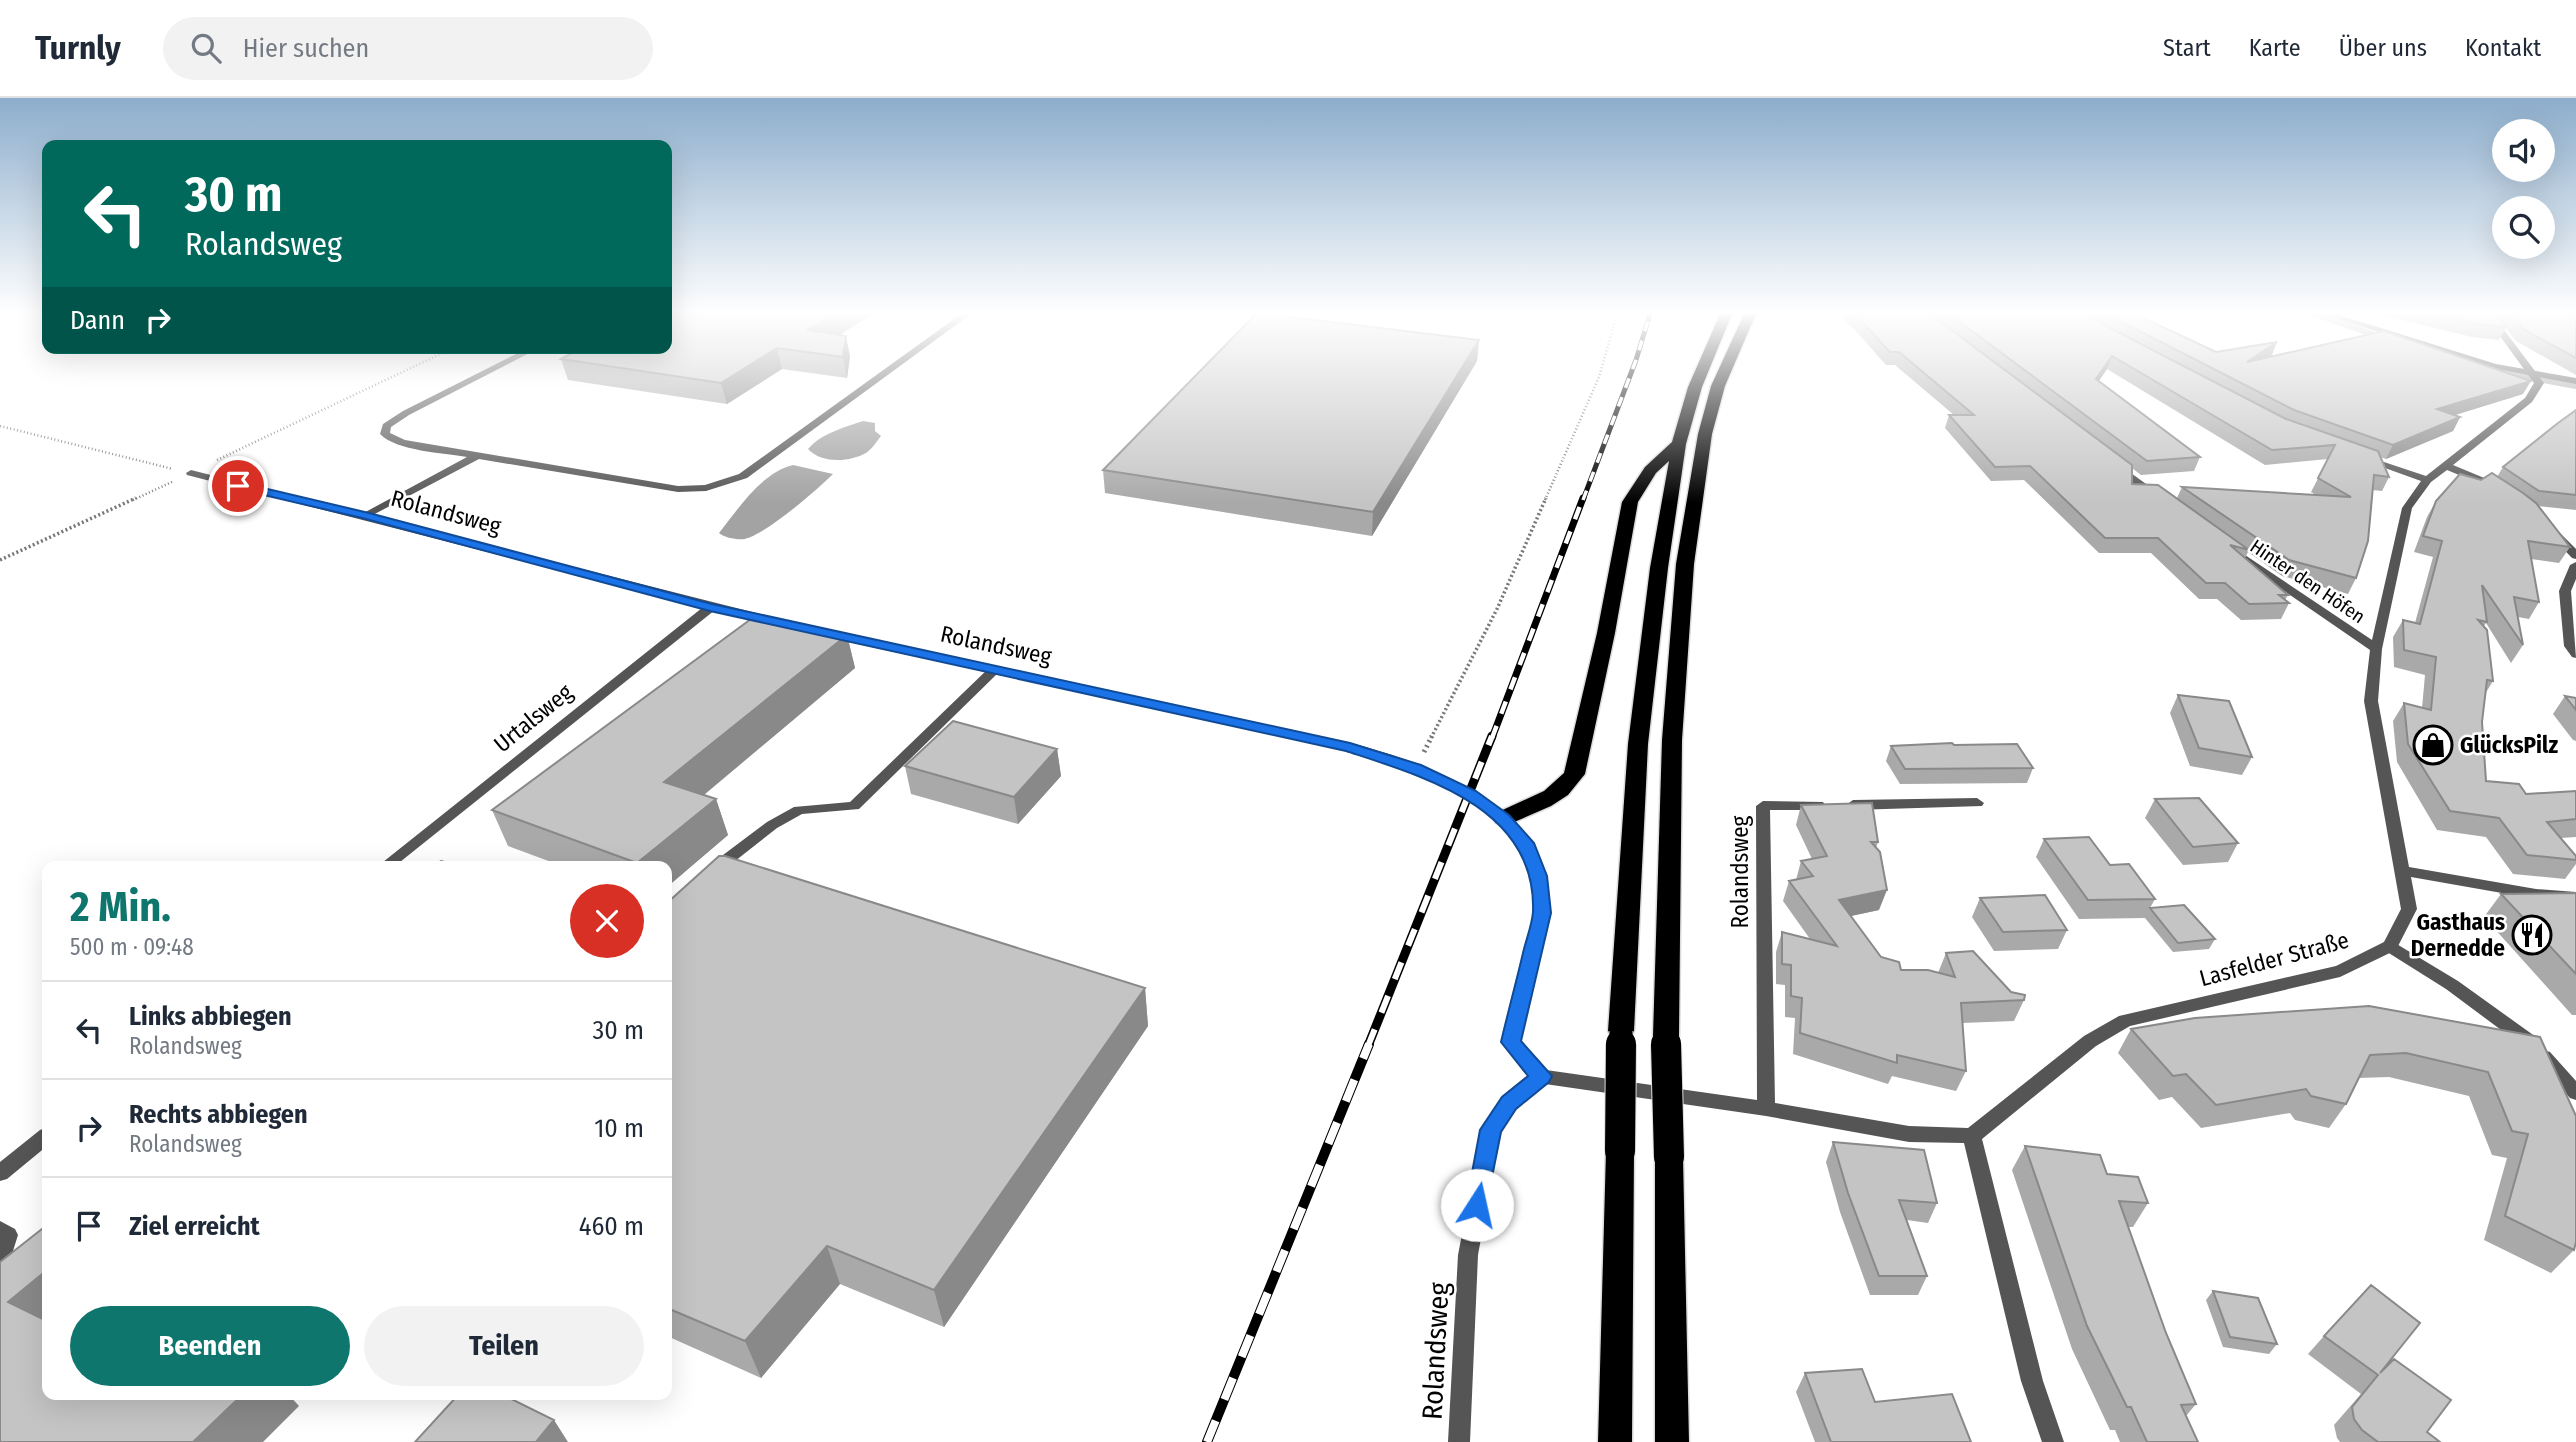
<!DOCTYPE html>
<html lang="de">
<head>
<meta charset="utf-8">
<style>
	:root { --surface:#fff; --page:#f2f2f3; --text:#1f2937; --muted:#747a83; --line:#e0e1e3; --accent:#0f766e }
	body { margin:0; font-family:"Fira Sans Condensed",sans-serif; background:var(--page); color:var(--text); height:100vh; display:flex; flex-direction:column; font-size:26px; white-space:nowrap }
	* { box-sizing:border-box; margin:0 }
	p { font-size:23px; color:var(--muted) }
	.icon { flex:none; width:38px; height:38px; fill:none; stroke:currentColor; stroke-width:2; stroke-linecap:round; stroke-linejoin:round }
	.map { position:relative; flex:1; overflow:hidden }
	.panel { position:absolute; left:42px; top:763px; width:630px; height:539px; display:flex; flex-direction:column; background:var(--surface); border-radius:14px; box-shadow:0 7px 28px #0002 }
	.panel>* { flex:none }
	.banner { position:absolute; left:42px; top:42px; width:630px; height:214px; border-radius:14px; box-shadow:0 7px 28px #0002; background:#00695c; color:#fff; overflow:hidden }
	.buttons { position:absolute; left:2492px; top:21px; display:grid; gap:14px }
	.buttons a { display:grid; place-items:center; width:63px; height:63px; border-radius:50%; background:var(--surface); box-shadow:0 7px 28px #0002; font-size:35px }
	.pin { position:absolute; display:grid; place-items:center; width:60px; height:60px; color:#fff; margin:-30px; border:4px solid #fff; border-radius:50%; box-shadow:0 2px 7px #0007 }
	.me { position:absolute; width:77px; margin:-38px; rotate:10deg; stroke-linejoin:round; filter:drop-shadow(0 0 5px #0008) }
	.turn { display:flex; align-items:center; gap:24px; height:147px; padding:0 28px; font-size:32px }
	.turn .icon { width:91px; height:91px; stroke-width:2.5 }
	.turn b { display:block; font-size:49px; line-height:60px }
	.then { display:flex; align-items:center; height:66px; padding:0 28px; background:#0003; gap:14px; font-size:26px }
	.round { display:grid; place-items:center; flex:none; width:74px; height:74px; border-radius:37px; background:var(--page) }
	.summary { display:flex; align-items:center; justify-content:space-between; height:119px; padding:0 28px }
	h1 { font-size:42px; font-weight:700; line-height:52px; color:var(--accent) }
	.primary-button { display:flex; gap:14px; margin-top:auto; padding:14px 28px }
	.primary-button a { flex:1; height:80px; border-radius:42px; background:var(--accent); color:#fff; font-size:28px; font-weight:700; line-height:80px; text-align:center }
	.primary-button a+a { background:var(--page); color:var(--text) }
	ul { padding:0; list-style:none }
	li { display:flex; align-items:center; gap:21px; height:98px; padding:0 28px; border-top:2px solid var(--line) }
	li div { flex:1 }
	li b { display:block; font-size:26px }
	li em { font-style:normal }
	header { display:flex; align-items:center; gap:42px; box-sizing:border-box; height:98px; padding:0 35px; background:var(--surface); border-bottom:2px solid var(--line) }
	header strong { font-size:33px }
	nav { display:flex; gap:38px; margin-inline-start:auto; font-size:24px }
	.search { width:490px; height:63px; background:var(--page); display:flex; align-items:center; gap:18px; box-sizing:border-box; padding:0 24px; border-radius:38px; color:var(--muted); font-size:26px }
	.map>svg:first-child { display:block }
	.water { fill:#a3a3a3 }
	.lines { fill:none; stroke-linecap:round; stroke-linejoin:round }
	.stream { stroke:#a3a3a3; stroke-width:6 }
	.highway-casing { stroke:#dbdbdb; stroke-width:3 }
	.path-far2 { stroke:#777; stroke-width:2.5; stroke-dasharray:1 2.5; stroke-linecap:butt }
	.path-far1 { stroke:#777; stroke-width:3.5; stroke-dasharray:2 2.5; stroke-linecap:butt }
	.path { stroke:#777; stroke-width:5; stroke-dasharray:2 3.5; stroke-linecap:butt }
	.lane { fill:#555; fill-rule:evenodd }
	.street { fill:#555; fill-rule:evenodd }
	.highway { fill:#000; fill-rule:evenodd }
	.rail-far3-casing { stroke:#000; stroke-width:5 }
	.rail-far2-casing { stroke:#000; stroke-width:7 }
	.rail-far1-casing { stroke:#000; stroke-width:9 }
	.rail-casing { stroke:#000; stroke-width:10 }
	.rail-far3 { stroke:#fff; stroke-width:3.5; stroke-dasharray:10; stroke-linecap:butt }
	.rail-far2 { stroke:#fff; stroke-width:4.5; stroke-dasharray:13; stroke-linecap:butt }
	.rail-far1 { stroke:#fff; stroke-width:6; stroke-dasharray:18; stroke-linecap:butt }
	.rail { stroke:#fff; stroke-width:8; stroke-dasharray:23; stroke-linecap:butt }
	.highway-bridge-far1-casing { stroke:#dbdbdb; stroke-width:25; stroke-linecap:butt }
	.highway-bridge-casing { stroke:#dbdbdb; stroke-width:32; stroke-linecap:butt }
	.highway-bridge-far1 { stroke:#000; stroke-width:23 }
	.highway-bridge { stroke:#000; stroke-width:30 }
	.wall { fill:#a9a9a9; fill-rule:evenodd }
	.shaded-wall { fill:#898989 }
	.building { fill:#c4c4c4; stroke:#898989; stroke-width:2 }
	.route { fill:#1a73e8; stroke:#114b97; stroke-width:2 }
	.labels { text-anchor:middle; stroke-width:5; stroke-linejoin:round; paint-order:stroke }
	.far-street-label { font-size:19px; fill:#000; stroke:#fff }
	.street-label { font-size:23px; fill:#000; stroke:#fff }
	.poi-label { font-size:23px; font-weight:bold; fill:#000; stroke:#fff; text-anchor:start }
	.near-street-label { font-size:28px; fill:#000; stroke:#fff }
</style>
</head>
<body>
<header>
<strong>Turnly</strong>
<div class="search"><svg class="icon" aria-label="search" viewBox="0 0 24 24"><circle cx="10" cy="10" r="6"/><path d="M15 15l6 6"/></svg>Hier suchen</div>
<nav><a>Start</a><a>Karte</a><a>Über uns</a><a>Kontakt</a></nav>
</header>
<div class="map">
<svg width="2576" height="1344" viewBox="0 0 2576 1344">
	<rect width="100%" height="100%" fill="#fff"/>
	<path class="water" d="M863 323 875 325V333L881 338C877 343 872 351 866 355 850 364 822 366 808 351 822 335 843 330 863 323Z
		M793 367 833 376C817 392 766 436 745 441 737 442 725 440 719 435 739 410 761 375 793 367Z"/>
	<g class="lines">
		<path class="stream" d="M2315 216 2383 240
			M2500 274 2576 288"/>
		<defs>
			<path id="highway" d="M1720 216H1732L1702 289 1686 346 1668 470 1648 646 1634 933 1630 940 1621 943 1612 940 1608 933 1628 646 1650 470 1669 363 1656 375 1638 404 1615 535 1585 676 1568 697 1551 708 1512 725H1496L1493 720 1496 715 1544 693 1564 675 1597 535 1622 404 1645 369 1672 344 1688 289Z
				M1744 216H1756L1725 288 1712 336 1694 466 1682 642 1679 938 1675 945 1666 948 1657 945 1653 938 1662 642 1676 466 1698 336 1711 288Z
				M1620 1041 1630 1045 1634 1053 1632 1344H1598L1606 1053 1610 1045Z
				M1669 1047 1679 1051 1683 1059 1689 1344H1655V1059L1659 1051Z"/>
		</defs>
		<use href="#highway" class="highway-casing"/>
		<path class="path-far2" d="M0 328 173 371
			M217 362 453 250
			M133 402 174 383
			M1545 402 1599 279 1617 216"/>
		<path class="path-far1" d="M0 462 136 400
			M1431 640 1497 511 1546 400"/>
		<path class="path" d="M1424 654 1432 638"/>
		<path class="lane" d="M961 216H971L747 380 706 393 678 394 479 361 369 419H361L360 417 467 359C444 355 396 353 380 336L383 326 403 313 528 250H539L409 317 391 329 390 335 405 342 678 388 705 387 739 376Z
			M2322 216H2336L2496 266 2576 280V286L2492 270Z
			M711 505 715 506V512L395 768H378L707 506Z
			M994 568 998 569 1000 572 998 575 859 711 802 716 777 730 721 774H711L708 770 711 766 767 724 794 709 850 704 990 569Z
			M2390 842 2458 883 2536 939 2539 944 2536 949 2530 951 2524 949 2446 891 2384 852 2382 848 2384 844Z
			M2544 952 2550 954 2576 983V1002L2570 1000 2538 964 2535 959 2538 954Z
			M47 1029V1048L7 1081 0 1083V1064L40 1032Z
			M0 1123 15 1131 18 1137 7 1172 0 1175Z"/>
		<path class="street" d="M2484 216H2492L2544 285 2532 304 2453 367 2501 387V391H2493L2447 372 2431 384 2412 410 2382 551 2378 603 2409 769 2536 791 2576 794V804L2536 801 2411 779 2417 811 2396 852 2340 879 2130 928 2096 948 1982 1041 2043 1283 2064 1344H2042L2021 1283 1964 1045 1909 1044 1766 1018 1545 986 1515 1010 1500 1034 1478 1157 1470 1344H1448L1458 1157 1482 1032 1503 1000 1529 978 1523 973 1502 944C1509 914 1516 885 1524 855 1527 842 1534 828 1534 814 1537 712 1425 678 1347 652L830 540 824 536 830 532 1350 645C1434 666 1549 710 1550 813 1550 827 1543 841 1540 855 1533 884 1527 914 1520 943L1535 963 1546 972 1757 1002 1756 708 1763 703 1823 704 1825 707 1823 710 1818 712H1770L1775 1005 1909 1028 1968 1030 2084 938 2119 918 2336 868 2384 844 2401 811 2364 603 2370 552 2235 459 2241 456 2245 457 2372 542 2402 410 2421 383 2360 361 2369 359 2426 378 2525 300 2534 285Z
			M2117 365 2160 396V400H2152L2113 370 2112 368Z
			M191 372 776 520 778 523 772 527 187 377 186 375Z
			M2556 434 2560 435 2576 451V461L2572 460 2552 439V435Z
			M2576 464V481L2571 493 2576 560 2572 559 2564 548 2559 493 2570 467Z
			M1977 700 1984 705 1982 708 1853 712 1846 707 1853 702Z"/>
		<use href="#highway" class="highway"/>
		<defs>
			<path id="rail-far3" d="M1583 402 1636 262 1650 216"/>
			<path id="rail-far2" d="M1492 640 1583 400"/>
			<path id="rail-far1" d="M1368 948 1492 638"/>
			<path id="rail" d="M1207 1344 1369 946"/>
		</defs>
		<use href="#rail-far3" class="rail-far3-casing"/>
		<use href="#rail-far2" class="rail-far2-casing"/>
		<use href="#rail-far1" class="rail-far1-casing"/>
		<use href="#rail" class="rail-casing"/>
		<use href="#rail-far3" class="rail-far3"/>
		<use href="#rail-far2" class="rail-far2"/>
		<use href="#rail-far1" class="rail-far1"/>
		<use href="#rail" class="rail"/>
		<defs>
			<path id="highway-bridge-far1" d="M1666 938V948
				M1621 948V933"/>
			<path id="highway-bridge" d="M1666 946 1669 1059
				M1620 1053 1621 946"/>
		</defs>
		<use href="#highway-bridge-far1" class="highway-bridge-far1-casing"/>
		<use href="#highway-bridge" class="highway-bridge-casing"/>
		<use href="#highway-bridge-far1" class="highway-bridge-far1"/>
		<use href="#highway-bridge" class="highway-bridge"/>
	</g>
	<path class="wall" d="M667 216H873L839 237 850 258 847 280 782 271 727 306 568 282 561 261Z
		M1838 216H2135L2216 254 2272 257 2267 260 2523 296 2455 317 2460 319 2453 333 2386 361 2380 359 2389 379 2382 393 2372 392 2356 480 2348 496 2282 478 2248 454 2245 460 2288 497 2285 502 2289 505 2281 521 2241 522 2217 501H2199L2151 455H2099L2024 382 1991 383 1945 330 1949 317H1954L1895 267H1886L1855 232ZM2107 271 2265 367 2328 361 2311 394 2316 397 2182 389 2177 400 2132 386V370L2141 377 2194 373 2200 359 2098 283Z
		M2377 216H2576V277L2516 243 2506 230 2499 242 2472 239Z
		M1479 242 1477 263 1372 438 1105 395 1103 372Z
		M2576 312V412L2538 408 2570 449 2559 465 2531 461 2539 504 2529 521 2518 519 2523 547 2511 565 2486 525 2484 528 2493 583 2485 596 2482 624 2486 683 2526 696 2576 693V739L2561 740 2576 758V766L2565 781 2513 776 2486 739 2437 732 2397 664 2393 623 2404 605 2422 610 2425 577 2394 569 2393 539 2403 522 2415 525 2433 459 2414 454 2427 419 2436 403 2481 382 2497 379 2503 369Z
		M847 537 855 570 704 697 716 701 728 737 667 789V768H562L508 748 492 712Z
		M2178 597 2252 659 2242 677 2190 668 2170 615Z
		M2565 598 2576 600V643L2573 642 2553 616Z
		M1891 648 2033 670 2027 685 1900 686 1886 663Z
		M1057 651 1061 678 1018 726 911 696 905 668Z
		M2155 701 2238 745 2228 764 2183 767 2145 720Z
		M1801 707 1878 744 1876 750 1879 812 1851 818 1881 859 1901 872 1938 875 1946 855 2024 902 2014 923 1962 925 1966 973 1956 993 1892 978 1888 986 1793 956 1795 920 1785 919V887L1776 886V854L1782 834 1810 841 1783 803 1789 783 1796 782 1801 763 1812 761 1796 727Z
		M2044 741 2110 767 2155 801 2150 810 2215 841 2209 851 2173 854 2145 820 2079 821 2036 759Z
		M2576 795V917H2572L2484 819 2501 796Z
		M1980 800 2067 832 2058 851 1994 853 1972 819Z
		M667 805 1145 890 1148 928 944 1229 840 1186 761 1280 667 1238Z
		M2131 931 2540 939 2574 1152 2551 1175 2484 1142 2507 1060 2492 1057 2469 998 2389 979 2359 980 2346 1006 2329 1030 2295 1022 2290 1015 2201 1030 2172 999 2159 1002 2118 955Z
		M1833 1044 1937 1105 1928 1125 1907 1122 1927 1178 1918 1197H1870L1840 1114 1826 1064Z
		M2025 1048 2107 1076 2148 1105 2133 1129H2128L2166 1235 2196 1306 2186 1318 2198 1344H2120L2115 1332H2110L2072 1251 2012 1072Z
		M2213 1193 2277 1246 2269 1256 2223 1249 2206 1202Z
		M2324 1238 2380 1275 2427 1334 2440 1344H2340L2337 1340 2334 1327 2361 1296 2308 1256Z
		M1805 1275 1875 1304 1971 1344H1815L1796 1294Z"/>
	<path class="shaded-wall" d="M836 216H873L813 253 808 232Z
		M846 238 850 258 847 280 843 259Z
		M1479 242 1477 263 1372 438 1373 414Z
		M2277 244 2272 257 2241 277 2247 264Z
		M777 250 782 271 727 306 721 285Z
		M2112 258 2107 271 2091 295 2096 281Z
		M2531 283 2523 296 2429 325 2437 311Z
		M2460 319 2453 333 2386 361 2393 347Z
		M847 537 855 570 676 720 664 684Z
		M1057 651 1061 678 1018 726 1014 699Z
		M716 701 728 737 667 789V768H638L637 765Z
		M1887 792 1879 812 1832 822 1839 802Z
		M1145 890 1148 928 944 1229 934 1192Z
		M827 1148 840 1186 761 1280 745 1243Z
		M47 1172V1240L8 1204Z
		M242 1297H289L299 1308 263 1344H193Z
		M554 1322 568 1344H536Z"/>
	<path class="building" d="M667 216H836L808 232 846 238 843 259 777 250 721 285 561 261 581 250H667Z
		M1256 216H1266L1479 242 1373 414 1103 372Z
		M1855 216H1930L2132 367V386L2158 387 2249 452 2230 447 2288 497H2279L2289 505 2249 506 2225 485H2206L2158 440H2105L2030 368 1995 369 1949 317H1974L1899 254H1890Z
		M1949 216H2083L2286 321 2378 353 2389 379 2374 377 2368 443 2356 480 2289 462 2182 389 2351 399 2318 380 2335 347 2272 352 2112 258 2096 281 2200 359 2147 363Z
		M2106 216H2135L2216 254 2277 244 2247 264 2384 233 2531 283 2437 311 2460 319 2393 347 2294 312Z
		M2435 216H2496L2506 229 2478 226Z
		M2511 216H2576V260L2523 231Z
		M2576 312V397L2539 393 2503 369 2558 325Z
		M2492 375 2523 395 2536 405 2570 449 2528 443 2539 504 2514 499 2523 547 2482 487 2487 524 2478 522 2487 532 2493 583 2487 582 2482 624 2486 683 2519 686 2526 696 2576 693V721L2547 724 2576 758V762L2527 757 2499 720 2450 713 2408 646 2404 605 2431 612 2436 559 2404 552 2403 522 2420 526 2442 443 2423 438 2436 403 2460 376 2481 382Z
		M755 518 847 537 664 684 716 701 637 765 492 712Z
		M2178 597 2229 603 2252 659 2199 650Z
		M2565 598 2576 600V612Z
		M953 623 1057 651 1014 699 905 668Z
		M1952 645 1954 647 2017 646 2033 670 1905 671 1891 648Z
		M2199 700 2238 745 2193 749 2155 701Z
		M1872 705 1878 744H1871L1880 754 1887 792 1839 802 1881 859 1899 864 1901 872H1928L1955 879 1946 855 1973 853 2011 894 2025 897 2024 902 1961 905 1966 973 1897 957V965L1800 935 1802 900 1791 898V867L1782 866V834L1837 848 1789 783 1813 778 1801 763 1827 758 1801 707Z
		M2089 739 2110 767 2129 766 2155 801 2088 802 2044 741Z
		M719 758H725L1145 890 934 1192 827 1148 745 1243 667 1210V805Z
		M441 763 458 768H433Z
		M2576 795V876L2501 796Z
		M2045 797 2067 832 2003 834 1980 800Z
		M2184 807 2215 841 2178 845 2150 810Z
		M2369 908 2540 939 2576 1018V1144L2574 1152 2505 1118 2528 1036 2512 1033 2488 974 2406 955 2370 957 2346 1006 2311 998 2306 991 2216 1007 2186 976 2173 978 2131 931 2195 920Z
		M1833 1044 1924 1052 1937 1105 1899 1102 1927 1178H1879L1848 1095Z
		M2025 1048 2100 1057 2107 1076 2138 1079 2148 1105 2119 1103 2166 1235 2196 1306 2181 1307 2198 1344H2147L2131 1309H2127L2087 1228Z
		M47 1127V1172L8 1204 47 1223V1297H242L193 1344H0V1164Z
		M2371 1187 2420 1225 2380 1275 2394 1261 2451 1302 2427 1334 2440 1344H2378L2362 1332 2354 1321 2352 1309 2378 1277 2324 1238Z
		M2213 1193 2258 1200 2277 1246 2230 1239Z
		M1862 1271 1875 1304 1952 1296 1971 1344H1831L1805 1275Z
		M458 1297H503L554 1322 536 1344H415Z"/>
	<linearGradient id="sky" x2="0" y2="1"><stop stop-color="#8cadcc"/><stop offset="0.53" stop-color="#fff"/><stop offset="1" stop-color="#fff" stop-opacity="0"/></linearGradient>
	<rect width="2576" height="405" fill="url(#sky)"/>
	<path class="route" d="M238 384 369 415 712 506 1350 645 1421 667 1476 693 1509 717 1534 745 1547 778 1551 815 1521 943 1552 978 1549 984 1516 1011 1501 1034 1485 1114 1477 1116 1469 1114 1466 1107 1480 1032 1502 999 1528 978 1501 944C1508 914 1516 885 1523 855 1526 842 1532 827 1533 814 1537 710 1425 679 1346 653L710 513 362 420 234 390 232 388Z"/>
	<defs>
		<symbol id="shop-ring" viewBox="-11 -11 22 22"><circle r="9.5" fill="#fff" stroke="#000" stroke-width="1.5"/><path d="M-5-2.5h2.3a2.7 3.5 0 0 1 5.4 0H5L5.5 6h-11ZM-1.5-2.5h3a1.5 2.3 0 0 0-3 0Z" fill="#000"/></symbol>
		<symbol id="restaurant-ring" viewBox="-11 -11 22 22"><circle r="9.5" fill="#fff" stroke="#000" stroke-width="1.5"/><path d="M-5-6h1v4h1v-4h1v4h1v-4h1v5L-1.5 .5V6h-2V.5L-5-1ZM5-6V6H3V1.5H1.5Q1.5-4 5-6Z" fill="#000"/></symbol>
	</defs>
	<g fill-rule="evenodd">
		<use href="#shop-ring" x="2411" y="625" width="44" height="44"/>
		<use href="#restaurant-ring" x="2510" y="815" width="44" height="44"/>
	</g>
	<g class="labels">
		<g class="far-street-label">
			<text transform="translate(2308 483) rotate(34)" y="7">Hinter den Höfen</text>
		</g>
		<g class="street-label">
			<text transform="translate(446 414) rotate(15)" y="8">Rolandsweg</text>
			<text transform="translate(996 547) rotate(12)" y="8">Rolandsweg</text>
			<text transform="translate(533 620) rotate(-39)" y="8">Urtalsweg</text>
			<text transform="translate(1740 774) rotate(-90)" y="8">Rolandsweg</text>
			<text transform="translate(2274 861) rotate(-15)" y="8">Lasfelder Straße</text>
		</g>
		<g class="poi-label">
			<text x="2460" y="655">GlücksPilz</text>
			<text x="2505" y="832" text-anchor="end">Gasthaus<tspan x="2505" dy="26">Dernedde</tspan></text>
		</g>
		<g class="near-street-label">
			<text transform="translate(1435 1253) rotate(-87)" y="10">Rolandsweg</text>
		</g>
	</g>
</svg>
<div class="buttons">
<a><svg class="icon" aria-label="sound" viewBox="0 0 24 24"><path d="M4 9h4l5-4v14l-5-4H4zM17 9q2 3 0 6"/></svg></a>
<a><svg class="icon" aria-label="search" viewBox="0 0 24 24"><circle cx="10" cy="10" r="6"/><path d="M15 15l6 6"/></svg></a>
</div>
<div class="pin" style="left:238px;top:388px;background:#d93025"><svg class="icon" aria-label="arrive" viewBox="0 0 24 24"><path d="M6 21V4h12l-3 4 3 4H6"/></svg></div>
<svg class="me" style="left:1477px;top:1107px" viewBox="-20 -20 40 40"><circle r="19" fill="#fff"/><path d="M0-13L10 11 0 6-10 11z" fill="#1a73e8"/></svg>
<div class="banner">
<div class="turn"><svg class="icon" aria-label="left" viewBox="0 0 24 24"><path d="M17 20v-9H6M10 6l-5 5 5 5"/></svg><div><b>30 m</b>Rolandsweg</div></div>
<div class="then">Dann<svg class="icon" aria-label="right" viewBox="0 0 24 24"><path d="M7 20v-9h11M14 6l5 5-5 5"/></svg></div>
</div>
<section class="panel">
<div class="summary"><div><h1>2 Min.</h1><p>500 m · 09:48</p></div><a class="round" style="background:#d93025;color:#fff"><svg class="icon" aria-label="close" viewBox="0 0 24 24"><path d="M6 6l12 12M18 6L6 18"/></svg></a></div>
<ul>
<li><svg class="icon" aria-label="left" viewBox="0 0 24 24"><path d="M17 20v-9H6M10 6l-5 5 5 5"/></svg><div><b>Links abbiegen</b><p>Rolandsweg</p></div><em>30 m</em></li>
<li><svg class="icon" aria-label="right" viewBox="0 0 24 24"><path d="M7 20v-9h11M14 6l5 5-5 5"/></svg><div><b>Rechts abbiegen</b><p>Rolandsweg</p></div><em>10 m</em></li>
<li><svg class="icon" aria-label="arrive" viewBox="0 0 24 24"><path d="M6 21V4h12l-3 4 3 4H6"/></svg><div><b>Ziel erreicht</b></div><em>460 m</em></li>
</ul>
<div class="primary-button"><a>Beenden</a><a>Teilen</a></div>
</section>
</div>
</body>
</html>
